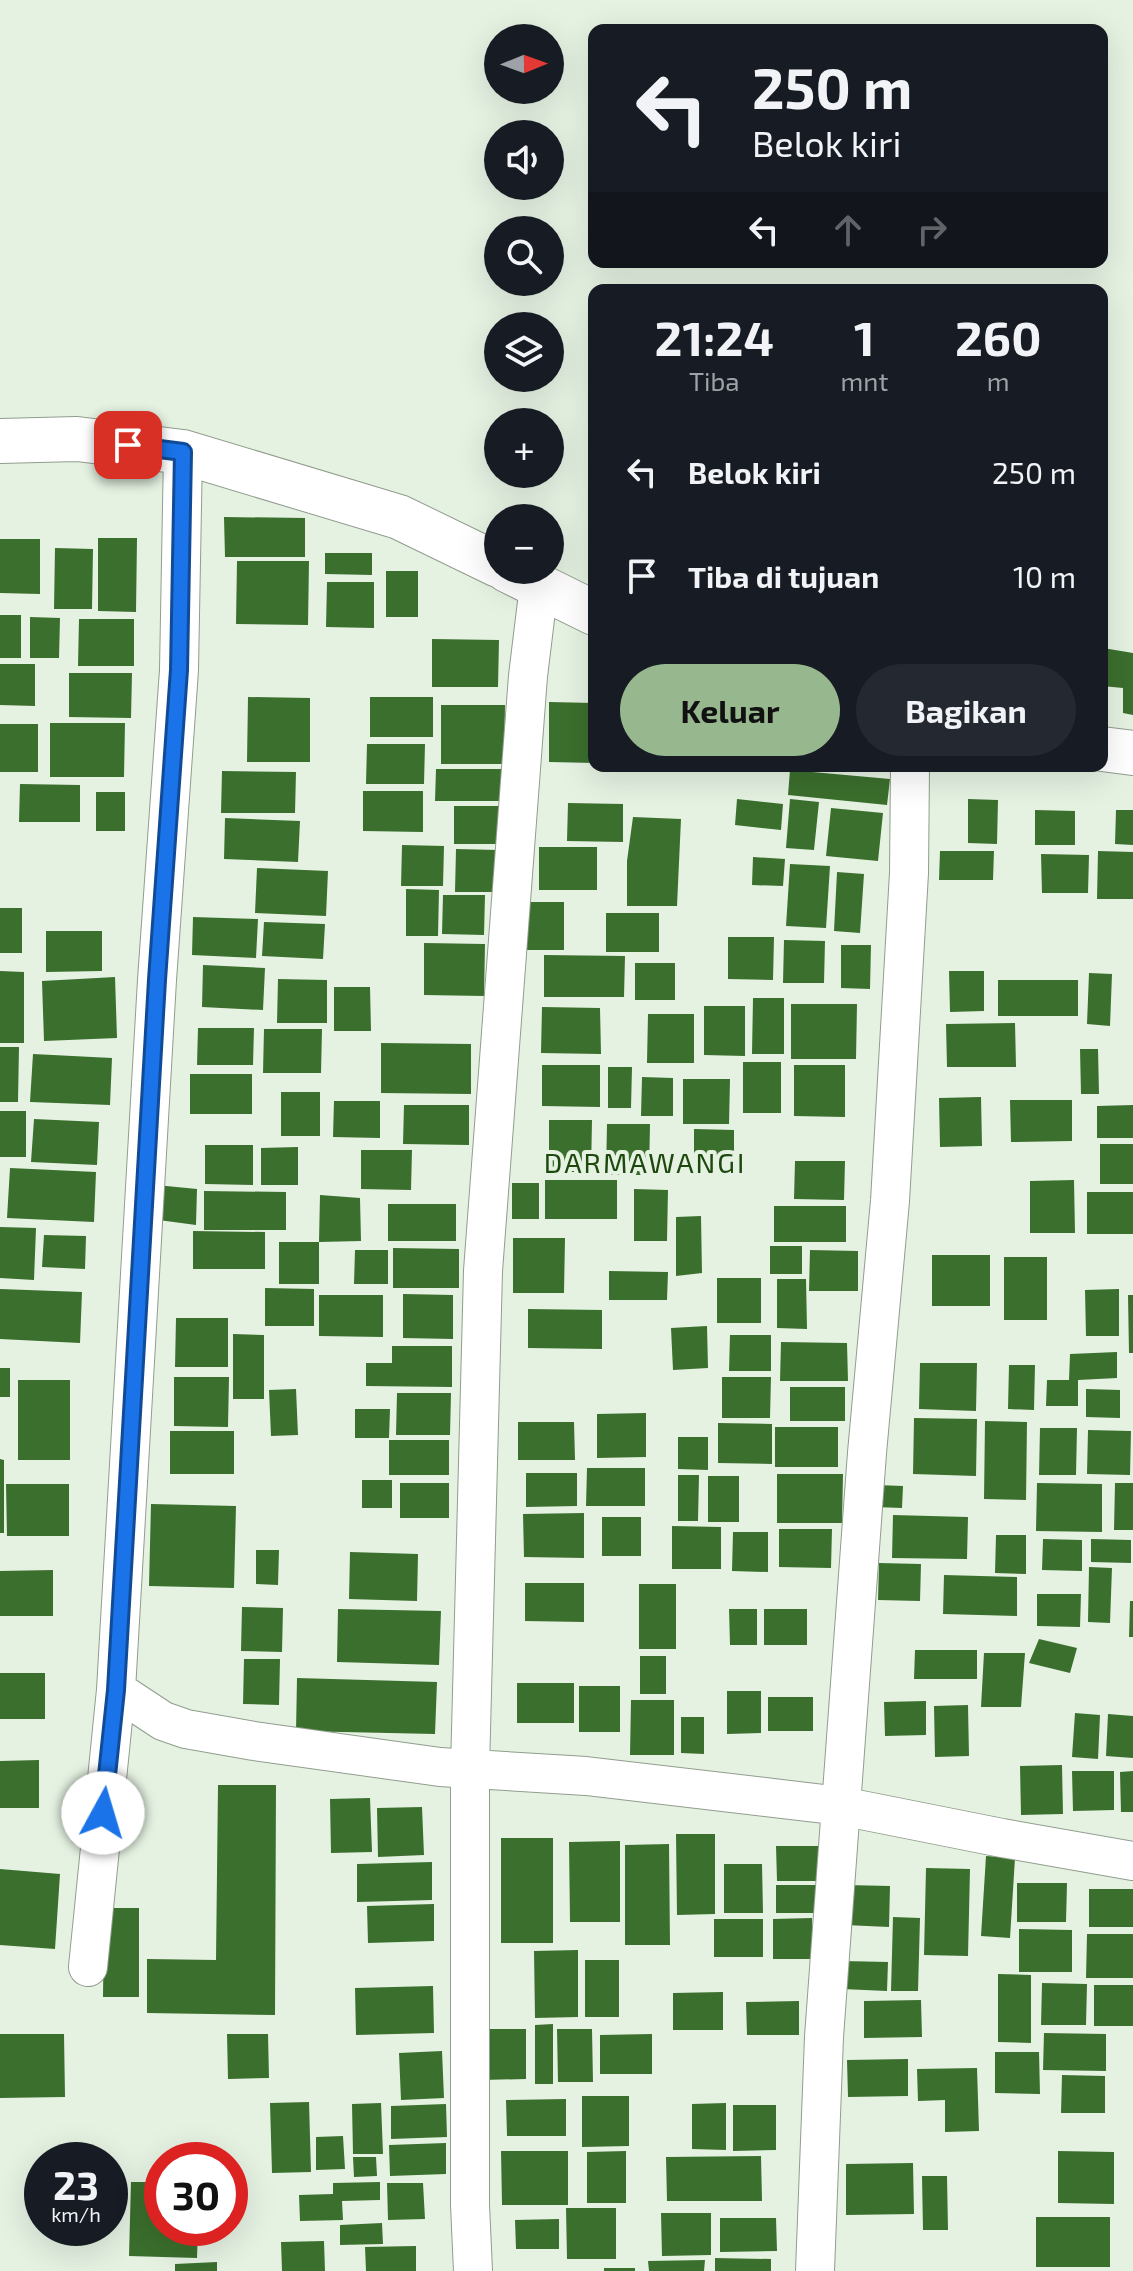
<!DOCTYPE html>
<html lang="id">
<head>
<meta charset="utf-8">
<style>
	:root { --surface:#171b24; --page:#242831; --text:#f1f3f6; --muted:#9ea1a6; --accent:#97b88e }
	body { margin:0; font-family:"Exo 2",sans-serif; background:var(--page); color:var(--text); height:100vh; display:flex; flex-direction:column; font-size:30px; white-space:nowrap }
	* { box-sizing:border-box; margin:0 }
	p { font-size:26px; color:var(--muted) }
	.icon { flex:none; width:44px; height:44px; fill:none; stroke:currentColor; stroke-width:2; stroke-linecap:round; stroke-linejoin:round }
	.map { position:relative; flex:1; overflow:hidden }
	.side { position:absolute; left:588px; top:284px; width:520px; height:488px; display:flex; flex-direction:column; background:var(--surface); border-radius:16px; box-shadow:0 8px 32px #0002 }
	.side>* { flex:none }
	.banner { position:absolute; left:588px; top:24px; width:520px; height:244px; border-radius:16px; box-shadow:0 8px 32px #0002; background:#171b24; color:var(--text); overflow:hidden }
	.needle { width:52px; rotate:89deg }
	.buttons { position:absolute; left:484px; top:24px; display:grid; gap:16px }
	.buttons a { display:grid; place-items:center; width:80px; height:80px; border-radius:50%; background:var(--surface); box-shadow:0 8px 32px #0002; font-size:40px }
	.speed { position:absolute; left:24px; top:2142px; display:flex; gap:16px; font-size:40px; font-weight:700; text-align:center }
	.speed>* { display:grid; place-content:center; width:104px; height:104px; border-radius:50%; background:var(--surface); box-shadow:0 8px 32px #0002; line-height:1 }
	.speed small { font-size:20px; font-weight:400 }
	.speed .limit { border:12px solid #d22; background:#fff; color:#111 }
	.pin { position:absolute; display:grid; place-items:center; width:68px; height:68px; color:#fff; margin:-34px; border-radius:16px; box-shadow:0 4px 12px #0006 }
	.me { position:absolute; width:88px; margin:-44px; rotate:6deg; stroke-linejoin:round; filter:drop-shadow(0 0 6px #0008) }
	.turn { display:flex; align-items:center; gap:28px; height:168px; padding:0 32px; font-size:36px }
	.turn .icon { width:104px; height:104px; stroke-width:2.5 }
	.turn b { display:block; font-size:56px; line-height:68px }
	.lanes { display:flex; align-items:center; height:76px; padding:0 32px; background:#0003; justify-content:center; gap:40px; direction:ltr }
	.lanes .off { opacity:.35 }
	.eta { display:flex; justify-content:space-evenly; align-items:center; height:136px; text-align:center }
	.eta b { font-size:48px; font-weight:700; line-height:56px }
	.button { display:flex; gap:16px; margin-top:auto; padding:16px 32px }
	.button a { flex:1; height:92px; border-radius:48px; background:var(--accent); color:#111; font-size:32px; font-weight:700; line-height:92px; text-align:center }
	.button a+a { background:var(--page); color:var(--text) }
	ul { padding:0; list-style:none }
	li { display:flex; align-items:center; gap:24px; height:104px; padding:0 32px }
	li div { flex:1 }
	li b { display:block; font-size:30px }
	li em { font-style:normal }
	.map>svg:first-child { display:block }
	.building { fill:#3b6f2d }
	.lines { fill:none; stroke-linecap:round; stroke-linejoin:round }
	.street-casing { stroke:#919d8e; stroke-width:40 }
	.secondary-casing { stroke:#919d8e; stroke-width:46 }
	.street { stroke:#fff; stroke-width:38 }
	.secondary { stroke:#fff; stroke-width:44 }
	.route-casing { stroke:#114b97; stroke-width:20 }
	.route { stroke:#1a73e8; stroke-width:14 }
	.labels { text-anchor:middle; stroke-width:8; stroke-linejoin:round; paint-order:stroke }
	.quarter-label { font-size:28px; letter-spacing:2px; fill:#1d490f; stroke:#e5f2e2 }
</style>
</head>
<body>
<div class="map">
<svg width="1133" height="2271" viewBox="0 0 1133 2271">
	<rect width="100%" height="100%" fill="#e5f2e2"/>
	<path class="building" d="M224 517 305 518V557H225Z
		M98 538H137L136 612 98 611Z
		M0 539H40V594L0 593Z
		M55 548 93 549 92 609H54Z
		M325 553H372V575L325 574Z
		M237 561H309L308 625 236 624Z
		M386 571H418V617H386Z
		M327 582H374V628L326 627Z
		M0 615H21V658H0Z
		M30 617 60 618 59 658H30Z
		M79 619H134V666H78Z
		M432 639 499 640 498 687H432Z
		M1103 648 1133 653V715L1123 713V688L1102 686Z
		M0 664H35V706L0 705Z
		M69 673H132L131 718 69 717Z
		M248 697 310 698V762H247Z
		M370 697H433V737H370Z
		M549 702 594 703V763L549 762Z
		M441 705H505L504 764H441Z
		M50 723H125L124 777H50Z
		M0 724H38V772H0Z
		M367 744H425L424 784H366Z
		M436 769H501V801H435Z
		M790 770 890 779 887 805 788 795Z
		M222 771 296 772 295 813H221Z
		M20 784 80 785V822H19Z
		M363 791H423V832L363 831Z
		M96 792H125V831H96Z
		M737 799 783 804 781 830 735 825Z
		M790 799 819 802 814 850 786 848Z
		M968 799 998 800 997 844 968 843Z
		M568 803 623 804V842L567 841Z
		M454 806H500L499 844H454Z
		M831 808 883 813 878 861 826 856Z
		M1035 810 1075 811V845H1035Z
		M1116 810H1133V845L1115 844Z
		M633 817 681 819 677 906H627V861Z
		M225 818 300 821 298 862 224 859Z
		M402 845 444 846 443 886H401Z
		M539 847H597V890H539Z
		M456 849 498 850V892H455Z
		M940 851H994L993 880H939Z
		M1098 851 1133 852V899H1097Z
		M1041 854 1089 855 1088 893H1042Z
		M753 857 785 859 783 886 752 885Z
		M790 864 830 866 826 928 786 926Z
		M257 868 328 871 326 916 255 913Z
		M837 872 864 874 860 933 834 931Z
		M406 889 439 890 438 936H406Z
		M443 895H485L484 935 442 934Z
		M523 902H564V950H523Z
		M0 908H22V953H0Z
		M606 913H659V952H606Z
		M193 917 258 919 256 958 192 955Z
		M264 922 325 924 323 959 262 956Z
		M46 931H102V971L46 972Z
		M728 937H774L773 980 728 979Z
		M784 940 825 941 824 983H783Z
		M424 943 485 944 484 996 424 995Z
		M841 945H871L870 989 841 988Z
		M544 955 625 956 624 997H544Z
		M635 963H675V1000H635Z
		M203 965 265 968 263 1010 202 1007Z
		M0 971 24 972V1043H0Z
		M949 971H984V1011L950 1012Z
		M1089 973 1112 974 1110 1026 1087 1024Z
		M115 977 117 1038 44 1041 42 981Z
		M278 979 327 980V1023H277Z
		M998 980H1078V1016H998Z
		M334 987H370L371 1031H334Z
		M753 998H784V1054H752Z
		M791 1004H857L856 1059H791Z
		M704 1006H745V1056L704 1055Z
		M542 1007 600 1008 601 1054 541 1053Z
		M648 1014H694V1063H647Z
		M1015 1023 1016 1067H947L946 1024Z
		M198 1028H254L253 1065H197Z
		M264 1029H322L321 1073H263Z
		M381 1043 471 1044V1094L381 1093Z
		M0 1047H19L18 1102H0Z
		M1080 1049H1098L1099 1094H1081Z
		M33 1054 112 1058 110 1105 30 1102Z
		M743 1062H781V1113H743Z
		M542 1065H600V1107L542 1106Z
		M794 1065H845V1117L794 1116Z
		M608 1067H632L631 1108H608Z
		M190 1074H252V1114H190Z
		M642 1077 673 1078V1116H641Z
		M683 1079H730L729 1124H683Z
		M281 1092H320V1136H281Z
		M981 1097 982 1146 940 1147 939 1098Z
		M1010 1100H1072V1141L1011 1142Z
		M334 1101H380V1138L333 1137Z
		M404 1105H469V1145L403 1144Z
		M1133 1105V1138H1097V1106Z
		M0 1111H26V1157H0Z
		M34 1119 99 1122 97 1165 31 1162Z
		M549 1120H592L591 1172H549Z
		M607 1124H650L649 1175H606Z
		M694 1129 734 1130V1158L694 1157Z
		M1100 1144H1133V1184H1100Z
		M205 1145H253V1185L205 1184Z
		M298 1147V1185H261V1148Z
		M361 1150H412L411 1190 361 1189Z
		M795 1161H845L844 1200 794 1199Z
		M10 1168 96 1172 94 1222 7 1218Z
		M545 1180H617V1219H545Z
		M1074 1180 1075 1233H1030V1181Z
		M512 1183H539V1219H512Z
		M156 1185 197 1189 196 1225 151 1219Z
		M634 1189 668 1190 667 1241H634Z
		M204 1191 286 1192V1230H204Z
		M1087 1192H1133V1234H1087Z
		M320 1195 360 1198 361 1241 319 1242V1284H279V1242H319Z
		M388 1204H456V1241H388Z
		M774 1206H846V1242H774Z
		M701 1216 702 1273 676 1276V1217Z
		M0 1227 36 1228 34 1280 0 1278Z
		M193 1231 265 1232V1269H193Z
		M44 1235 86 1236 85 1269 42 1267Z
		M513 1238H565L564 1293H513Z
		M770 1246H802V1274H770Z
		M393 1248 459 1249V1288H393Z
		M355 1250H388V1284H354Z
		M810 1250 858 1251V1291H809Z
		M932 1255H990V1306H932Z
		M1004 1257H1047V1320H1004Z
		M609 1271 668 1272 667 1300H609Z
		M717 1278H761V1323H717Z
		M777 1279H806L807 1329 777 1328Z
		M265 1288 314 1289V1326H265Z
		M0 1289 82 1292 80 1343 0 1339Z
		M1119 1289V1336H1086L1085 1290Z
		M403 1294 453 1295V1339L403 1338Z
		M319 1295H383V1337L319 1336Z
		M1128 1295H1133V1353H1129Z
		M528 1309 602 1310V1349L528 1348Z
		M176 1318H228V1367H175Z
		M707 1326 708 1368 673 1370 671 1328Z
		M233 1334 264 1335V1399H233Z
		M730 1335H771V1371H729Z
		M781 1342 847 1343 848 1381H780Z
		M392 1346H452V1387L366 1386V1363H392Z
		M1117 1352V1378L1078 1380V1406H1046L1047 1380H1069L1070 1354Z
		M920 1363H977L976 1411 919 1409Z
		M1009 1365H1035L1034 1410 1008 1409Z
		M0 1368H10V1397H0Z
		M174 1377H229L228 1427 174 1426Z
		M722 1377H771L770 1418H722Z
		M18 1380H70V1460H18Z
		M790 1387H845V1421H790Z
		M296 1389 298 1435 271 1436 269 1390Z
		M1086 1389 1120 1390V1418L1086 1417Z
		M397 1393H451L450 1435H396Z
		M355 1409H390L389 1438H355Z
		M646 1413V1457L597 1458V1414Z
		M914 1418 977 1419 976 1476 913 1474Z
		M985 1421 1027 1422 1026 1500 984 1499Z
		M518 1422H574L575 1460H518Z
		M718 1423 772 1424V1464L718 1463Z
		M775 1427H838V1467H775Z
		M1040 1428H1077L1076 1475H1039Z
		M1088 1430 1131 1431 1130 1475 1087 1474Z
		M170 1431H234V1474H170Z
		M678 1437H708V1470L678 1469Z
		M389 1440H449V1475H389Z
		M0 1459 4 1460V1533H0Z
		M587 1468H645V1506H586Z
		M526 1473H577V1506L526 1507Z
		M777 1474H843L842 1523H777Z
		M678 1475H699L698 1521H678Z
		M708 1476H739V1522H708Z
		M362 1480H392V1508H362Z
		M400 1483H449V1518H400Z
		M1037 1483 1102 1484V1532L1036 1531Z
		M1115 1483H1133V1530H1114Z
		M6 1484H69V1536H7Z
		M876 1485 903 1486 902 1508 875 1507Z
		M151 1504 236 1506 234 1588 149 1586Z
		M584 1513V1558L524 1557 523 1514Z
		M893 1515 968 1517 967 1559 892 1558Z
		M602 1517H641V1556H602Z
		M672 1526 721 1527V1569H672Z
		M779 1529H832L831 1568 779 1567Z
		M733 1532H768V1572L732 1571Z
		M996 1535H1026V1574L995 1573Z
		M1043 1539 1082 1540V1571L1042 1570Z
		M1091 1539 1131 1540V1563L1091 1562Z
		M256 1550H279L278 1585 256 1584Z
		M350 1552 418 1554 417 1601 349 1599Z
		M879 1563 921 1564 920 1601 878 1600Z
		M1089 1567 1112 1568 1110 1623 1088 1622Z
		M53 1570V1616H0V1571Z
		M944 1575 1017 1577V1616L943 1614Z
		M525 1583H584V1622L525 1621Z
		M639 1584H676V1649H639Z
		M1037 1594H1081L1080 1627 1037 1626Z
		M1130 1601H1133V1637H1129Z
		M242 1607 283 1608 282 1652 241 1651Z
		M338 1609 441 1611 439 1665 337 1662Z
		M729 1609H757V1645H730Z
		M764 1609H807V1645H764Z
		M1039 1639 1077 1648 1070 1673 1029 1663Z
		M915 1650H977V1679H914Z
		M984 1653H1025L1021 1707H981Z
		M640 1656H666V1694H640Z
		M244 1659H280L279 1705 243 1704Z
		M0 1673H45V1719H0Z
		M297 1678 437 1682 435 1734 296 1731Z
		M517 1683H574V1723H517Z
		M579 1686H620V1732H579Z
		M727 1691H761V1733L727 1734Z
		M768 1697H813V1731H768Z
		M631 1700H674V1755H630Z
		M926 1701V1735L885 1736 884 1702Z
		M968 1705 969 1756 935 1757 934 1706Z
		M1075 1713 1100 1715 1098 1759 1072 1757Z
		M1108 1714 1133 1716V1758L1106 1756Z
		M681 1717H704V1754L681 1753Z
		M39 1760V1808H0V1761Z
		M1062 1765 1063 1814 1021 1815 1020 1766Z
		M1072 1771H1114V1810L1073 1811Z
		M1133 1771V1812H1121L1120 1772Z
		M218 1785H276L275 2015 147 2013V1959L216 1960Z
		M370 1798 372 1852 331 1853 330 1799Z
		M422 1807 424 1855 378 1857 377 1808Z
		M676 1834H715V1914L677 1915Z
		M501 1838H553V1943H501Z
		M620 1841V1922H570L569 1842Z
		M669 1844 670 1945H625V1845Z
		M776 1846H824V1881H777Z
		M986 1856 1015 1858 1010 1938 981 1936Z
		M432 1862V1900L357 1902V1864Z
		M724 1864H762L763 1913H724Z
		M926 1868 970 1869 968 1956 924 1955Z
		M0 1869 60 1874 55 1949 0 1945Z
		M1017 1883H1067L1066 1922H1017Z
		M776 1885H824V1913H776Z
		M846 1885 890 1886 889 1927 845 1925Z
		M1089 1889H1133V1927H1089Z
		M434 1904V1941L368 1943 367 1906Z
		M104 1908H139V1997H103Z
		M893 1917 920 1918 918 1991H891Z
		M812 1918V1959H773V1919Z
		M714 1919H763V1957H714Z
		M1019 1929 1072 1930V1972H1019Z
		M1087 1934H1133V1978H1086Z
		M578 1950V2017L535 2018 534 1951Z
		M585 1960H619V2017H585Z
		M843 1961 888 1962 887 1991 842 1989Z
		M998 1974 1031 1975V2043L998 2042Z
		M1042 1983 1087 1984 1086 2025H1041Z
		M1094 1985H1133V2026H1094Z
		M433 1986 434 2033 356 2035 355 1988Z
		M723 1992V2030H673V1993Z
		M921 2000 922 2037 864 2038V2001Z
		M799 2001V2035H747L746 2002Z
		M553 2024V2084H535V2025Z
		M482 2029H526V2079L482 2080Z
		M557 2029H592L593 2082H558Z
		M1044 2033 1106 2034V2071L1043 2070Z
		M0 2034H64L65 2097 0 2098Z
		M227 2034H268L269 2078 228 2079Z
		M652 2034V2074H600V2035Z
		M442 2051 444 2098 401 2100 399 2053Z
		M995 2052H1039L1040 2094 995 2093Z
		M908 2059V2096L848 2097 847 2060Z
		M977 2068 979 2131 945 2132V2100L918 2101 917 2069Z
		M1062 2075 1105 2076V2113H1061Z
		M582 2096H629V2146L582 2147Z
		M566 2099V2136H507L506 2100Z
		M309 2102 311 2172 272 2173 270 2103Z
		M381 2103 383 2154H353L352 2104Z
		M726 2103V2150L692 2149V2104Z
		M446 2104 447 2137 391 2139V2106Z
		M733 2105H776V2150L733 2151Z
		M343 2136 345 2169 316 2170V2137Z
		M446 2143V2174L390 2176 389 2145Z
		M501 2151H568V2205H502Z
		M626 2151V2203H587V2152Z
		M1058 2151 1114 2152V2204L1058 2203Z
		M761 2156 762 2201H667L666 2157Z
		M353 2157H376L377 2176 354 2177Z
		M913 2163 914 2214 846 2215V2164Z
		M922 2176H947L948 2230H923Z
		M131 2182H162V2228H198L197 2258 129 2256Z
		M380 2182V2200L342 2201 343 2220 300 2221 299 2195 333 2194V2183Z
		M387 2183H423L425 2219 388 2220Z
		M566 2208H616V2259H567Z
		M661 2213H711V2255L662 2256Z
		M1036 2217H1110V2267H1036Z
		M720 2218H776L777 2251 720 2252Z
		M559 2219V2249H516L515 2220Z
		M382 2223 383 2244 340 2245V2225Z
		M324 2241 325 2271H282L281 2242Z
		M416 2246V2271H366L365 2247Z
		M715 2258 771 2259V2271H715Z
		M705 2260 704 2271H649L648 2261Z
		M217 2262V2271H175V2264Z
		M604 2268H635V2271H604Z"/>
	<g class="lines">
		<defs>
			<path id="street" d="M183 452 179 670 157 980 116 1690 163 1721 186 1729 254 1741 440 1767 586 1776 841 1806 1002 1838 1133 1861
				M88 1967 116 1690
				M473 2271 470 2205V1769L483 1271 528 676 539 586
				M815 2271 824 2037 867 1453 890 1201 909 873 910 766"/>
			<path id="secondary" d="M0 441 77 439 183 452 399 517 498 565
				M507 570 594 613
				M1102 749 1133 753"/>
		</defs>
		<use href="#street" class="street-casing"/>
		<use href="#secondary" class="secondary-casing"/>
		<use href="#street" class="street"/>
		<use href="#secondary" class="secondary"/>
	</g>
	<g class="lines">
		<defs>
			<path id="route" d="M103 1813 116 1690 157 980 179 670 183 452 128 445"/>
		</defs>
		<use href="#route" class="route-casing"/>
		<use href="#route" class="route"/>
	</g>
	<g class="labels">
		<g class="quarter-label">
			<text x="645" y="1173">DARMAWANGI</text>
		</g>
	</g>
</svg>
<div class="buttons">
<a><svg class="needle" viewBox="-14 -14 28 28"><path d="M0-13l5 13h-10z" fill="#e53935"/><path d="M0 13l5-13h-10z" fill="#9ea1a6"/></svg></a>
<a><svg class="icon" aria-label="sound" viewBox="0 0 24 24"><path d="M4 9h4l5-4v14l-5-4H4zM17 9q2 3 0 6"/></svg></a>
<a><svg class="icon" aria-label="search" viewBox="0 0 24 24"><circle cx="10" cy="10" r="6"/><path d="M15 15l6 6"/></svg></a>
<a><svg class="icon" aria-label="layers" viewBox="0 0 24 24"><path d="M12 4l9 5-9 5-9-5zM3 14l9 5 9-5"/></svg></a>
<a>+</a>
<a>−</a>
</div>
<div class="speed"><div>23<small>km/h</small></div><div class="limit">30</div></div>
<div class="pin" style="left:128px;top:445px;background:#d93025"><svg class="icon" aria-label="arrive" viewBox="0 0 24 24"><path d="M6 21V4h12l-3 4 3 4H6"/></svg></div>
<svg class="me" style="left:103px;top:1813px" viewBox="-20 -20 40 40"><circle r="19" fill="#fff"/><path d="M0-13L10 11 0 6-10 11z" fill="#1a73e8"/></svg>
<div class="banner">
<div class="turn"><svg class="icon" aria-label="left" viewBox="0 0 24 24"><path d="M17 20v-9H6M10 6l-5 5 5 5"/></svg><div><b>250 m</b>Belok kiri</div></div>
<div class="lanes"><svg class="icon" aria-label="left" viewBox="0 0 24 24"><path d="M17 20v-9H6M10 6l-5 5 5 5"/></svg><svg class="icon off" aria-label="ahead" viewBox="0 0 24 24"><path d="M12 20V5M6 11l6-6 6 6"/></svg><svg class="icon off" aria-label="right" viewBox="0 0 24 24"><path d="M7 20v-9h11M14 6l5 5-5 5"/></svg></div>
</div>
<section class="side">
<div class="eta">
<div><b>21:24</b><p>Tiba</p></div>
<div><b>1</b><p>mnt</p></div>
<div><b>260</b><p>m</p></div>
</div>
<ul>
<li><svg class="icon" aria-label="left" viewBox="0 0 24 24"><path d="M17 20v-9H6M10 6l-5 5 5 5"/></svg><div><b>Belok kiri</b></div><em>250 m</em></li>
<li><svg class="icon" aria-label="arrive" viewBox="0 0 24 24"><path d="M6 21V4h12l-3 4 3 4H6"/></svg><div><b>Tiba di tujuan</b></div><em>10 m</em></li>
</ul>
<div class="button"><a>Keluar</a><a>Bagikan</a></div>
</section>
</div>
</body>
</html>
